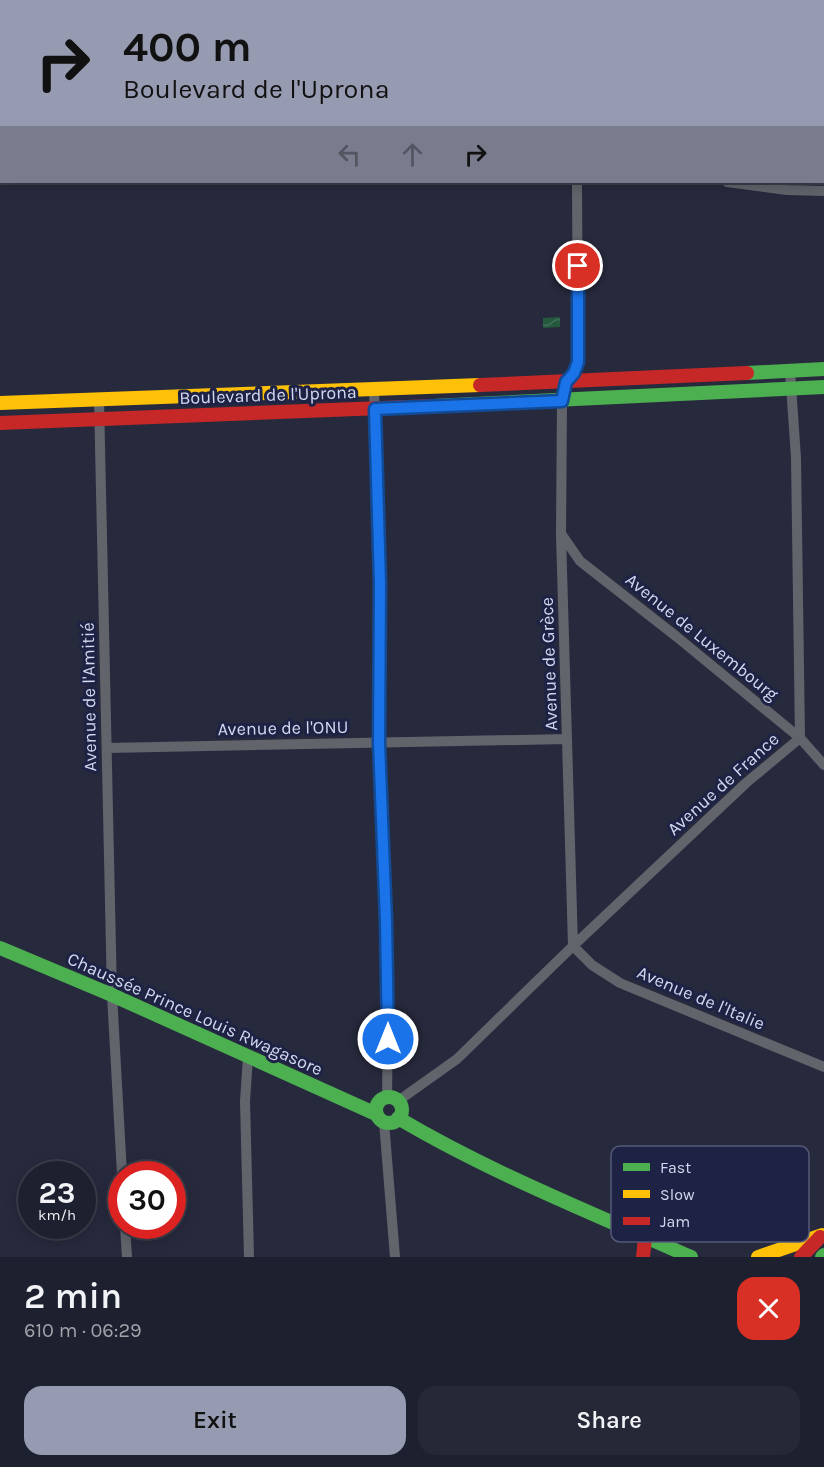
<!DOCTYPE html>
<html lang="en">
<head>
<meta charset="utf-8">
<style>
	:root { --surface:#1d202e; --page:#252836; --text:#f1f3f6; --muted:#a0a3aa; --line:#3b3e4a; --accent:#979bb1 }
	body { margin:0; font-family:Karla,sans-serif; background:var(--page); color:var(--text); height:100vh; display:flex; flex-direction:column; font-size:22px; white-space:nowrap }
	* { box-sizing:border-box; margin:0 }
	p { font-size:20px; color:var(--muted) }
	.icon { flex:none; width:33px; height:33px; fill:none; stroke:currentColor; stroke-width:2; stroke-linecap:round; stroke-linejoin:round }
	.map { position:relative; height:1257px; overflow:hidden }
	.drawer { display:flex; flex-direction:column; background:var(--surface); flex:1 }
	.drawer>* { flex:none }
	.top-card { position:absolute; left:0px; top:0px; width:825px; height:183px; box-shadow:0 3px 15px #0003,0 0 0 2px var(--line); background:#979bb1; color:#111; overflow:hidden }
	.speed { position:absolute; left:18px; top:1161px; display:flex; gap:12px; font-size:30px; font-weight:700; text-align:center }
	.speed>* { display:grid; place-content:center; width:78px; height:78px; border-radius:50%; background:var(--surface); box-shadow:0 3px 15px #0003,0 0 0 2px var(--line); line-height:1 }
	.speed small { font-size:15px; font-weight:400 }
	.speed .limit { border:9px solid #d22; background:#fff; color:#111 }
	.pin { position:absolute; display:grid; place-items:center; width:51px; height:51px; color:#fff; margin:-26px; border:3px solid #fff; border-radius:50%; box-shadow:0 2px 6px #0007 }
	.me { position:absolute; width:66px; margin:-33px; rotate:0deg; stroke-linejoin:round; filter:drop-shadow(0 0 4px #0008) }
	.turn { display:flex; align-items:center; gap:21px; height:126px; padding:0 24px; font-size:27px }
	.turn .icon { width:78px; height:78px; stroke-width:2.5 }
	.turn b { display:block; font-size:42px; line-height:51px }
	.lanes { display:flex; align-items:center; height:57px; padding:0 24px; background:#0003; justify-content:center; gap:30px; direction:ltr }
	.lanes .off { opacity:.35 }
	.round { display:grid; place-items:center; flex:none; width:63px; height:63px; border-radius:18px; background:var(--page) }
	.summary { display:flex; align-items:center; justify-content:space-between; height:102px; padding:0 24px }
	h1 { font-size:36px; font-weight:600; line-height:45px }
	.primary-button { display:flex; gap:12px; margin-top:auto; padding:12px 24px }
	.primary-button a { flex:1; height:69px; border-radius:18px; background:var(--accent); color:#111; font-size:24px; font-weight:600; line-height:69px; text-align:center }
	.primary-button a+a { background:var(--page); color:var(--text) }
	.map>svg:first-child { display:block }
	.water { fill:url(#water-waves) }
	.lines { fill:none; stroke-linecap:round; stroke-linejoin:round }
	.street { stroke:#62646c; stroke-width:10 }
	.fast { stroke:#4caf50; stroke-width:14 }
	.slow { stroke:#ffc107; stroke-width:14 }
	.jam { stroke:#c62828; stroke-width:14 }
	.route-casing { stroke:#114b97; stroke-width:15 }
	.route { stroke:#1a73e8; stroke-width:10 }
	.labels { text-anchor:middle; stroke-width:6; stroke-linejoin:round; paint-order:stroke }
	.street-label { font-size:18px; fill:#d3d8ef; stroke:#1e2346 }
	.key { fill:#1e2346; stroke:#545979; stroke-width:1.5 }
	.key-label { font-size:16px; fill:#d3d8ef }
</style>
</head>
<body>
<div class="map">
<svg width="824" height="1257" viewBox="0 0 824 1257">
	<defs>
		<pattern id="water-waves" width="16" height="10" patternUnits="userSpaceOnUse" patternTransform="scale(1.5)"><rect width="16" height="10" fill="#25593d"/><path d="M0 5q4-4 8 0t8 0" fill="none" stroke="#447059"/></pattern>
	</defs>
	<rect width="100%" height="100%" fill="#272a3d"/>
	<path class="water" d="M560 317V327L543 328V318Z"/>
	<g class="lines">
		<path class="street" d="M462 0 463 2
			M568 0V2
			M779 0 785 2
			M727 182 787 190 824 191
			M374 390 380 584 379 743 386 921 388 1019 387 1097
			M99 399 112 995 122 1174
			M562 535 580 561 677 637 800 738 824 765
			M107 748 567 739
			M573 946 561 535 562 401 566 383 574 373 578 362 577 182
			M573 946 592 965 620 983 824 1067
			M248 1057 245 1101 249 1257
			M398 1101 457 1059 573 946 746 783 800 738 796 458 790 371
			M384 1122 395 1257
			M125 1226 127 1257"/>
		<path class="fast" d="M747 373 824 369
			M433 406 824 387
			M0 948 112 995 376 1114
			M376 1110a13 13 0 1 1 26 0a13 13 0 1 1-26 0Z
			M398 1118C491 1173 592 1213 691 1257
			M822 1257 824 1255"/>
		<path class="slow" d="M0 403 480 385
			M758 1257 822 1235"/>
		<path class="jam" d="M480 385 747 373
			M0 423 433 406
			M643 1257 645 1238
			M801 1257 820 1237"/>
	</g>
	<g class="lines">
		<defs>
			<path id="route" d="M388 1039 386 921 379 743 380 584 375 409 562 401 566 382 574 373 578 362V266"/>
		</defs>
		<use href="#route" class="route-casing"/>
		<use href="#route" class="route"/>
	</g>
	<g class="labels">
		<g class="street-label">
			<text transform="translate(268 395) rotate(-2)" y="6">Boulevard de l'Uprona</text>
			<text transform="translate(702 637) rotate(39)" y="6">Avenue de Luxembourg</text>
			<text transform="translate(549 664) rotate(-92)" y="6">Avenue de Grèce</text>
			<text transform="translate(89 697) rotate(-91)" y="6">Avenue de l'Amitié</text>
			<text transform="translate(283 728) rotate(-1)" y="6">Avenue de l'ONU</text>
			<text transform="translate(723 784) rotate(-42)" y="6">Avenue de France</text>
			<text transform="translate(701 998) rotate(23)" y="6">Avenue de l'Italie</text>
			<text transform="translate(195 1014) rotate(24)" y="6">Chaussée Prince Louis Rwagasore</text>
		</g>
	</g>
	<rect x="611" y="1146" width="198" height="96" rx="9" class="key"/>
	<rect x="623" y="1163" width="27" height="8" fill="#4caf50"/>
	<rect x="623" y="1190" width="27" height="8" fill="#ffc107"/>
	<rect x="623" y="1217" width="27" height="8" fill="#c62828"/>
	<g class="key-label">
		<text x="660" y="1173">Fast</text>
		<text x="660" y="1200">Slow</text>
		<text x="660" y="1227">Jam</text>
	</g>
</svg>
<div class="speed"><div>23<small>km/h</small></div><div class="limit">30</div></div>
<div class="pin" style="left:578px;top:266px;background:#d93025"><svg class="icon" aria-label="arrive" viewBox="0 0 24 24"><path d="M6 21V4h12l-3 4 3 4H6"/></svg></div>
<svg class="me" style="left:388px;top:1039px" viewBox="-20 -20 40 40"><circle r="17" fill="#1a73e8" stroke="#fff" stroke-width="3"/><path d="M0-11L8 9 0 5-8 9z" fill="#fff"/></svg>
<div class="top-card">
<div class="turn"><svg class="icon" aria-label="right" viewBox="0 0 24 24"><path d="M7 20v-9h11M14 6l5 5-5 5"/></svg><div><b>400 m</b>Boulevard de l'Uprona</div></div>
<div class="lanes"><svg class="icon off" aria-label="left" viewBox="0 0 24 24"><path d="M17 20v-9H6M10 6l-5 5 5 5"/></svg><svg class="icon off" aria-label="ahead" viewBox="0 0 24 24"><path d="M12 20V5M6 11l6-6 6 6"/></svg><svg class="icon" aria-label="right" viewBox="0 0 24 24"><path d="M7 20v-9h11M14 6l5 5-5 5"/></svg></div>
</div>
</div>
<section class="drawer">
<div class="summary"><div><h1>2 min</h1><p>610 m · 06:29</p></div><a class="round" style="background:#d93025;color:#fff"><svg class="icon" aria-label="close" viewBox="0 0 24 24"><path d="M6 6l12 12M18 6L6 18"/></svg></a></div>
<div class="primary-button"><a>Exit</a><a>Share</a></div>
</section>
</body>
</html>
